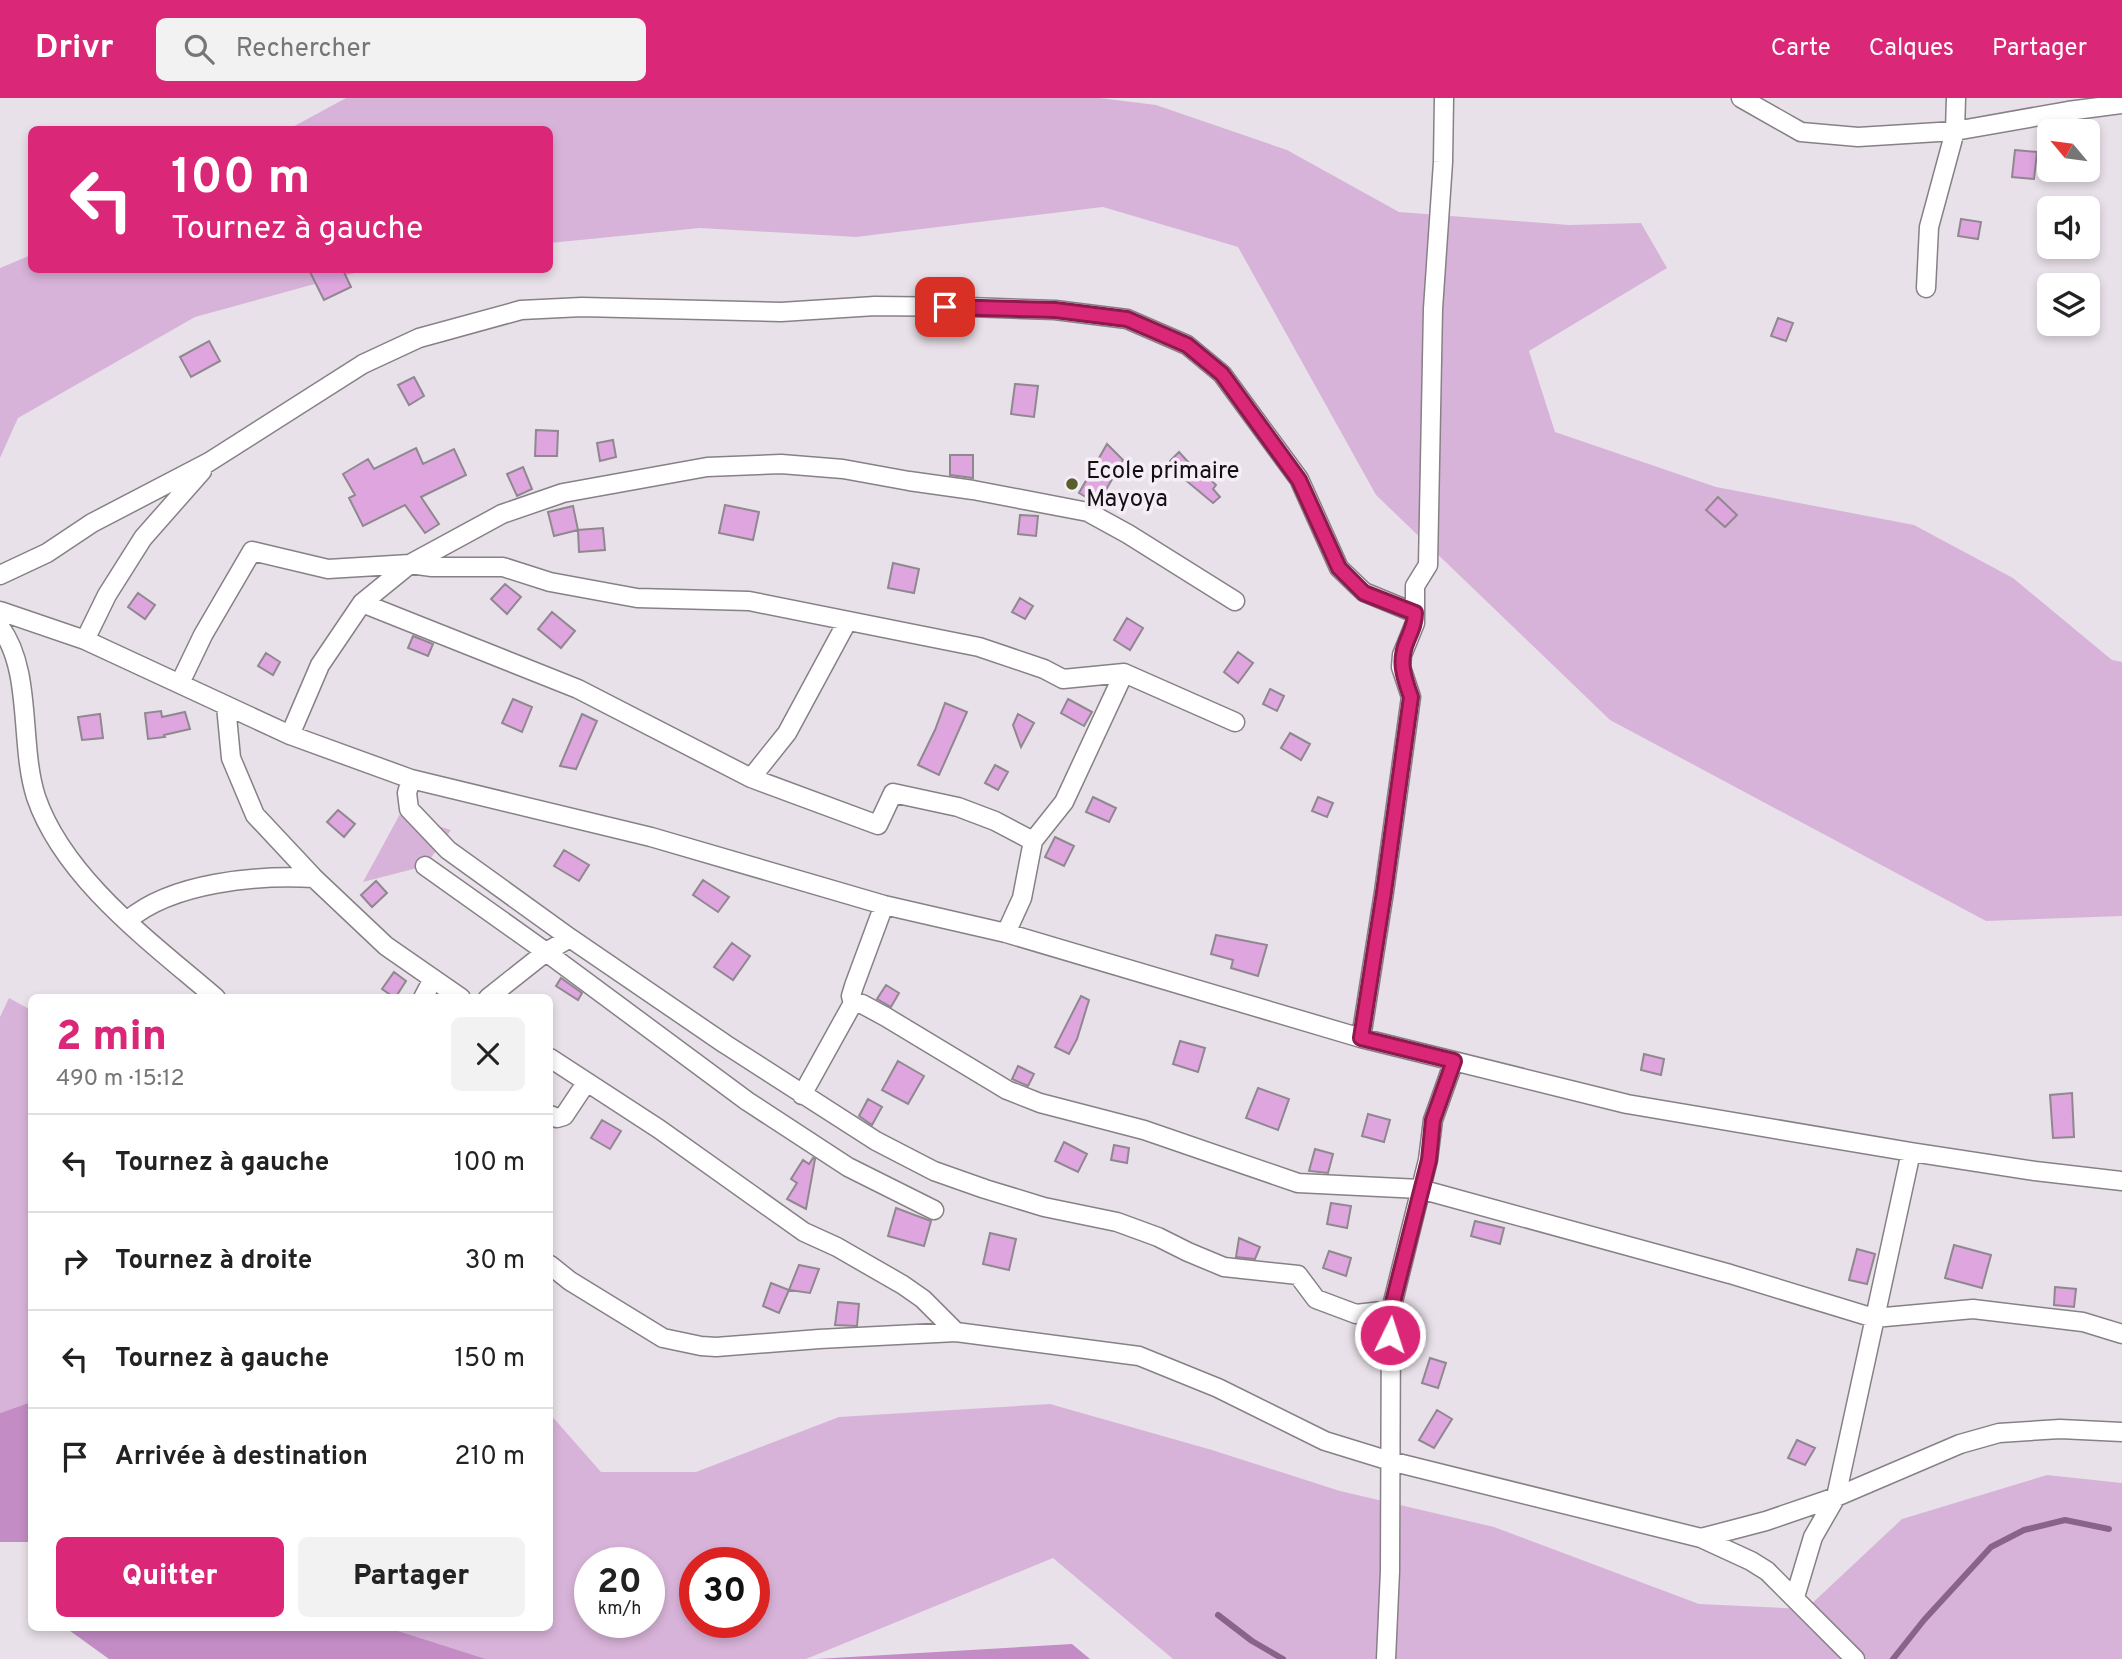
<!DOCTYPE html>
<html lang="fr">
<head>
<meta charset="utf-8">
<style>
	:root { --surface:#fff; --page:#f2f2f2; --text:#222; --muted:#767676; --line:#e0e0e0; --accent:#db2777 }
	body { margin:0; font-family:Overpass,sans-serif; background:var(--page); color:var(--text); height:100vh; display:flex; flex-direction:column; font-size:26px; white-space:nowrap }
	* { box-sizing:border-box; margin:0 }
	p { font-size:23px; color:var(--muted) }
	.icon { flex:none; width:38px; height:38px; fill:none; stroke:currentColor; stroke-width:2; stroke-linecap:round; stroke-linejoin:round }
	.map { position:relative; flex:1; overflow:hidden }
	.side { position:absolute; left:28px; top:896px; width:525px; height:637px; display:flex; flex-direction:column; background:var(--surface); border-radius:10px; box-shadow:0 4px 10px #0003 }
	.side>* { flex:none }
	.top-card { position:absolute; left:28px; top:28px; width:525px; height:147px; border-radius:10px; box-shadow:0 4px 10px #0003; background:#db2777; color:#fff; overflow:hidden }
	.needle { width:46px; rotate:299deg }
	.fabs { position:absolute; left:2037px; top:21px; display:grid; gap:14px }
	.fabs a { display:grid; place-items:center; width:63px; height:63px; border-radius:10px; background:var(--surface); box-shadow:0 4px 10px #0003; font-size:35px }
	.speed { position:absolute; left:574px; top:1449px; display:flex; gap:14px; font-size:35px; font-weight:700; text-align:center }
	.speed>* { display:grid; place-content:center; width:91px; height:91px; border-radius:50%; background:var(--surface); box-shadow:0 4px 10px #0003; line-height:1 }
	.speed small { font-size:18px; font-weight:400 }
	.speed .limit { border:10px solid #d22; background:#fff; color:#111 }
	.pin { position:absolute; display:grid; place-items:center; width:60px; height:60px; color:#fff; margin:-30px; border-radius:14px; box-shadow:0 4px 10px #0006 }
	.me { position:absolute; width:77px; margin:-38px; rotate:4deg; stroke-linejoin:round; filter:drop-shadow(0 0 5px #0008) }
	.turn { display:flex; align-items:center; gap:24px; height:147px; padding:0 28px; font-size:32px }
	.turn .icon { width:91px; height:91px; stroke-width:2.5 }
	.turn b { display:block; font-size:49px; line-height:60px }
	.round { display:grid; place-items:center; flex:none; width:74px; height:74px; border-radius:10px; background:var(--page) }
	.headline { display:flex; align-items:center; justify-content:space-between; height:119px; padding:0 28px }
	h1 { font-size:42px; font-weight:800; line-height:52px; color:var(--accent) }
	.cta { display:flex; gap:14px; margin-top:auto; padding:14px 28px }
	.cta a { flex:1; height:80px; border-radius:10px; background:var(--accent); color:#fff; font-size:28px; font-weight:800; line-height:80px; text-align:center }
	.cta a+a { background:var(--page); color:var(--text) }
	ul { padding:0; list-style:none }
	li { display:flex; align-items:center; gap:21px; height:98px; padding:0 28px; border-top:2px solid var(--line) }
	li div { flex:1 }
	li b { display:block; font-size:26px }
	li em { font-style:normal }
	header { display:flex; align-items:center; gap:42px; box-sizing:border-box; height:98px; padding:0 35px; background:var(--accent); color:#fff }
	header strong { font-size:33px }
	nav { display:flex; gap:38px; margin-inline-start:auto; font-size:24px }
	.search { width:490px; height:63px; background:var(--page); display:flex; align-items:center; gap:18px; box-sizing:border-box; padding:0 24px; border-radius:10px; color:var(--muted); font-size:26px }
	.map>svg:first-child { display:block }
	.green { fill:#d8b3d9; fill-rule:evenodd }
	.forest { fill:#c38cc5 }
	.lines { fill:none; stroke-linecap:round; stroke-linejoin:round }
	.stream { stroke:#8a638b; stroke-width:6 }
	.building { fill:#dea5df; stroke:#8f888f; stroke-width:2 }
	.street-casing { stroke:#878087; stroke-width:21 }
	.street { stroke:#fff; stroke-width:18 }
	.route-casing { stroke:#8e194d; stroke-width:18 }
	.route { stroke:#db2777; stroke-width:12 }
	.poi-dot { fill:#585f2d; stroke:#f6eef6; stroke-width:2.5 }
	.labels { text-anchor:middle; stroke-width:7; stroke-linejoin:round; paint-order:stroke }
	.poi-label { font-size:24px; fill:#131013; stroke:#f6eef6; text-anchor:start }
</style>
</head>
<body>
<header>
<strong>Drivr</strong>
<div class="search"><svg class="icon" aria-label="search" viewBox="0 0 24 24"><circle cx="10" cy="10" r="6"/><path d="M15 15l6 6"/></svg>Rechercher</div>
<nav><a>Carte</a><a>Calques</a><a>Partager</a></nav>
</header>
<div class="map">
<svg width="2122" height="1561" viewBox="0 0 2122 1561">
	<rect width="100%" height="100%" fill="#e9e1e9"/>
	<path class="green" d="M346 0H1100L1156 7 1287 52 1399 114 1569 127 1641 125 1667 170 1529 253 1555 334 1716 389 1914 427 2013 480 2112 562 2122 564V818L1986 823 1610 622 1376 397 1238 149 1103 109 856 139 700 130 550 145V32H287Z
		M31 157 32 172H365L195 219 18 320 0 360V170Z
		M400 716 451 732 425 768 363 784Z
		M9 900 31 912V1304L0 1315V919Z
		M1050 1306 1212 1352 1340 1393 1494 1429 1699 1506 1806 1511 1902 1421 2047 1377 2122 1385V1561H1173L1053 1460 806 1561H486L389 1530H550V1316L601 1374H696L839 1319ZM590 1465H649V1524H590ZM695 1465H754V1524H695Z"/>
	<path class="forest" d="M31 1304V1444H0V1315Z
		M66 1530H389L486 1561H109Z
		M1072 1546 1090 1561H816Z"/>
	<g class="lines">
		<path class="stream" d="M1218 1517 1252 1543 1283 1561
			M1893 1561 1924 1522 1991 1449 2024 1432 2065 1422 2109 1431"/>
	</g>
	<path class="building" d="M2015 52 2037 54 2034 81 2012 79Z
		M1961 121 1981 124 1978 141 1958 138Z
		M309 172H343L351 189 324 202Z
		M1778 220 1793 225 1786 243 1771 238Z
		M209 243 220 263 191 279 180 259Z
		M414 279 424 298 409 307 398 287Z
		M1015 286 1038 288 1034 319 1011 316Z
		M536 332 558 333 557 358H535Z
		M613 342 616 359 600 363 597 345Z
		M1107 346 1123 362 1098 406 1079 395Z
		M416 350 423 366 454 351 466 377 421 399 439 426 425 435 405 407 363 428 349 400 355 397 343 376 368 361 374 371Z
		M1179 354 1200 377 1203 374 1216 387 1213 391 1220 399 1213 405 1170 369V363Z
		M950 357H973V380L950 377Z
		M523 369 532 391 517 398 507 376Z
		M1718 399 1737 417 1725 429 1706 412Z
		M725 407 759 414 753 442 719 435Z
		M573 408 578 432 554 438 548 414Z
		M1020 417 1038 418 1036 438 1018 436Z
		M603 430 605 452 579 454 578 432Z
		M893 465 919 471 914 495 888 490Z
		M505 486 521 499 507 516 491 501Z
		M138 495 155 507 145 521 128 509Z
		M1020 500 1033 508 1025 521 1012 514Z
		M552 514 575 533 561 550 538 531Z
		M1127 520 1143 530 1130 552 1114 542Z
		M413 538 433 546 428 558 408 550Z
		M1238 554 1253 565 1238 585 1224 574Z
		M266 555 280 564 273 577 258 568Z
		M1270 591 1284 598 1277 613 1263 606Z
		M513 601 532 609 522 634 502 625Z
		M1068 601 1092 614 1084 628 1061 615Z
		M945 605 967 614 939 677 918 667 935 632Z
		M161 613 162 619 185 614 190 631 164 637 165 639 148 641 145 615Z
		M100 616 103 640 82 642 78 619Z
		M582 616 597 623 576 671 560 668Z
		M1018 616 1034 625 1021 649 1013 627Z
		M1290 635 1310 646 1301 662 1281 650Z
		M995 667 1008 674 998 692 985 685Z
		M1093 699 1116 710 1109 724 1086 714Z
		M1318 699 1333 705 1327 719 1312 713Z
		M338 712 355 726 344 739 327 724Z
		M1055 739 1074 748 1064 768 1045 759Z
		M564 752 589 767 579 783 554 768Z
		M703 782 729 799 718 814 693 797Z
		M376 783 387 795 372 809 361 797Z
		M1216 837 1267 847 1258 878 1231 870 1233 862 1211 856Z
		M732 845 750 858 733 882 714 869Z
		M394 874 406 883 395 900 382 891Z
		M561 880 582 895 578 902 556 888Z
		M886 887 899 895 891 909 877 901Z
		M1081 898 1089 902 1077 941 1069 956 1055 949Z
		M1180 943 1205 950 1198 974 1173 966Z
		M1644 956 1664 961 1661 977 1641 972Z
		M898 963 924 978 908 1006 882 992Z
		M1018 968 1034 976 1028 988 1012 981Z
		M1258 990 1289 1001 1278 1032 1246 1020Z
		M2072 995 2074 1039 2053 1040 2050 997Z
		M868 1001 882 1009 872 1027 859 1018Z
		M1368 1016 1390 1022 1384 1044 1362 1038Z
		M602 1022 621 1033 610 1051 591 1040Z
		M1064 1044 1087 1056 1078 1074 1055 1063Z
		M1114 1047 1129 1050 1127 1065 1111 1062Z
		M1315 1051 1333 1056 1328 1075 1309 1073Z
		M813 1060 815 1061 806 1111 787 1101 797 1085 791 1081 803 1062 809 1066Z
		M1331 1105 1351 1108 1347 1130 1327 1126Z
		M896 1110 931 1123 924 1148 888 1138Z
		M1475 1123 1504 1130 1500 1146 1471 1138Z
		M990 1135 1016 1141 1009 1172 983 1166Z
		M1239 1140 1260 1149 1255 1161 1236 1159Z
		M1954 1147 1991 1157 1982 1190 1945 1180Z
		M1857 1151 1875 1156 1867 1186 1849 1182Z
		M1329 1153 1351 1160 1346 1178 1323 1170Z
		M799 1167 819 1171 810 1195 789 1192Z
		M771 1185 789 1192 779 1215 763 1208Z
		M2055 1189 2076 1191 2074 1209 2054 1207Z
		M838 1204 859 1206 857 1228 835 1227Z
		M1430 1260 1446 1265 1438 1290 1422 1285Z
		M1437 1312 1452 1321 1434 1350 1419 1342Z
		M1797 1342 1815 1350 1805 1367 1788 1360Z"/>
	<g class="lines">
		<defs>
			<path id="street" d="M1741 0 1801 34 1858 39 1955 33 2068 13 2122 6
				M1926 190 1929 129 1955 33 1956 0
				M0 477 47 455 92 425 209 364 363 266 419 240 521 212 582 209 781 214 875 208 969 209 1055 212 1127 221 1187 247 1222 276 1299 381 1339 470 1364 494 1415 515
				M362 505 578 591 751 680 878 727 893 695 958 709 995 723 1033 743
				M0 513 85 542 290 637 411 681 651 739 884 807 1006 835 1361 940 1627 1006 1911 1054 2035 1073 2122 1083
				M0 529C33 573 19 646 36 699 64 781 152 845 216 900
				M85 542 107 497 143 440 202 373
				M180 585 203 537 252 453 328 471 410 466 432 469H503L550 484 637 500 749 503 979 549 1044 571 1063 581 1124 575 1235 624
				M226 608 231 660 255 717 314 780 386 848 461 900
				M290 637 320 567 362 505 410 466 502 416 563 395 707 369 781 366 843 371 909 383 973 392 1088 414 1128 436 1235 503
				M751 680 787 635 847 524
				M411 681 407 695 409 711 448 752 570 840 725 946 876 1043 934 1073 985 1091 1044 1109 1117 1124 1158 1139 1188 1154 1224 1169 1298 1177 1316 1201 1356 1216 1391 1212
				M425 768 546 854 747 1003 848 1069 934 1112
				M128 822C173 784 257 777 314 780
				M1006 835 1022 800 1033 743 1064 704 1124 575
				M423 900 433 881
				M488 900 546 854 570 840
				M853 905 862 906 886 919 1007 992 1040 1005 1144 1032 1298 1085 1420 1091 1730 1176 1874 1220 1973 1211 2083 1224 2122 1236
				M1361 940 1384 794 1411 599 1401 569 1402 557 1415 525V488L1428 467 1433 211 1443 64 1444 0
				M550 960 659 1031 804 1134 837 1149 903 1187 923 1201 956 1234
				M802 997 853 905 851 898 854 888 884 807
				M550 1017 557 1020 564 1018 586 985
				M550 1167 570 1183 663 1240 701 1248 716 1249 819 1241 956 1234 1139 1258 1218 1290 1325 1343 1390 1363 1701 1440 1766 1423 1836 1399 1960 1346 1999 1335 2060 1331 2122 1334
				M1701 1440 1751 1463 1767 1473 1855 1561
				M1795 1499 1813 1439 1836 1399 1911 1054
				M1386 1561 1390 1473 1391 1212 1428 1062 1433 1022 1454 963"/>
		</defs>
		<use href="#street" class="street-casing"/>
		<use href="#street" class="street"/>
	</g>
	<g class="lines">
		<defs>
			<path id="route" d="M945 209 1055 212 1127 221 1187 247 1222 276 1299 382 1339 470 1364 495 1415 515C1415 526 1411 533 1407 543 1398 564 1404 579 1411 599L1384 794 1361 940 1454 963 1433 1022 1429 1062 1391 1212 1390 1237"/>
		</defs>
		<use href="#route" class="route-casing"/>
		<use href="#route" class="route"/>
	</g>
	<circle class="poi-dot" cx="1072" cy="386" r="7"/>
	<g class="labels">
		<g class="poi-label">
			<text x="1086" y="380">Ecole primaire<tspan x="1086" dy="28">Mayoya</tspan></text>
		</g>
	</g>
</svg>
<div class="fabs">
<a><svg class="needle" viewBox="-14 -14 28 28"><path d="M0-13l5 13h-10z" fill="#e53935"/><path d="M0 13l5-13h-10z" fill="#767676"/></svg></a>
<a><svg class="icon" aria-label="sound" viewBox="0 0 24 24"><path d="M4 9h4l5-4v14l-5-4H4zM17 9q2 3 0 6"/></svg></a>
<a><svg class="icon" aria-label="layers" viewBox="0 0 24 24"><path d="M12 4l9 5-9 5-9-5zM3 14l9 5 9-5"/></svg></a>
</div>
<div class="speed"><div>20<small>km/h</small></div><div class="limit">30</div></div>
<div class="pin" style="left:945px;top:209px;background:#d93025"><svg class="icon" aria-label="arrive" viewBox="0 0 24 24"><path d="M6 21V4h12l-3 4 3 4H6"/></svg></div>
<svg class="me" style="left:1390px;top:1237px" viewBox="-20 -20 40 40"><circle r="17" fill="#db2777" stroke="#fff" stroke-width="3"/><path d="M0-11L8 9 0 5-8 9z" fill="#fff"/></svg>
<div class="top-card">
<div class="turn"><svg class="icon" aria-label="left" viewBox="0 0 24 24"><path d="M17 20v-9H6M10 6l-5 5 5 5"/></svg><div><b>100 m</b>Tournez à gauche</div></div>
</div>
<section class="side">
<div class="headline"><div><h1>2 min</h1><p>490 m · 15:12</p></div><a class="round"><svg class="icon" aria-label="close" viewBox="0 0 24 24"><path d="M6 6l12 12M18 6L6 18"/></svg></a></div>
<ul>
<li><svg class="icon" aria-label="left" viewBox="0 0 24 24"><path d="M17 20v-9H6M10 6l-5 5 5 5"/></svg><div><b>Tournez à gauche</b></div><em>100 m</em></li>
<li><svg class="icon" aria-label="right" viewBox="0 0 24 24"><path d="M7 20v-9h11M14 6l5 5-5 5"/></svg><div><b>Tournez à droite</b></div><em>30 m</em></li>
<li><svg class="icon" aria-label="left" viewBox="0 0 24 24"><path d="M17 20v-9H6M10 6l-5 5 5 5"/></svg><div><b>Tournez à gauche</b></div><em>150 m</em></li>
<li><svg class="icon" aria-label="arrive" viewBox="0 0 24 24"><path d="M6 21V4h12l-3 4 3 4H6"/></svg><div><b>Arrivée à destination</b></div><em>210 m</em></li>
</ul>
<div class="cta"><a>Quitter</a><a>Partager</a></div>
</section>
</div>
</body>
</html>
